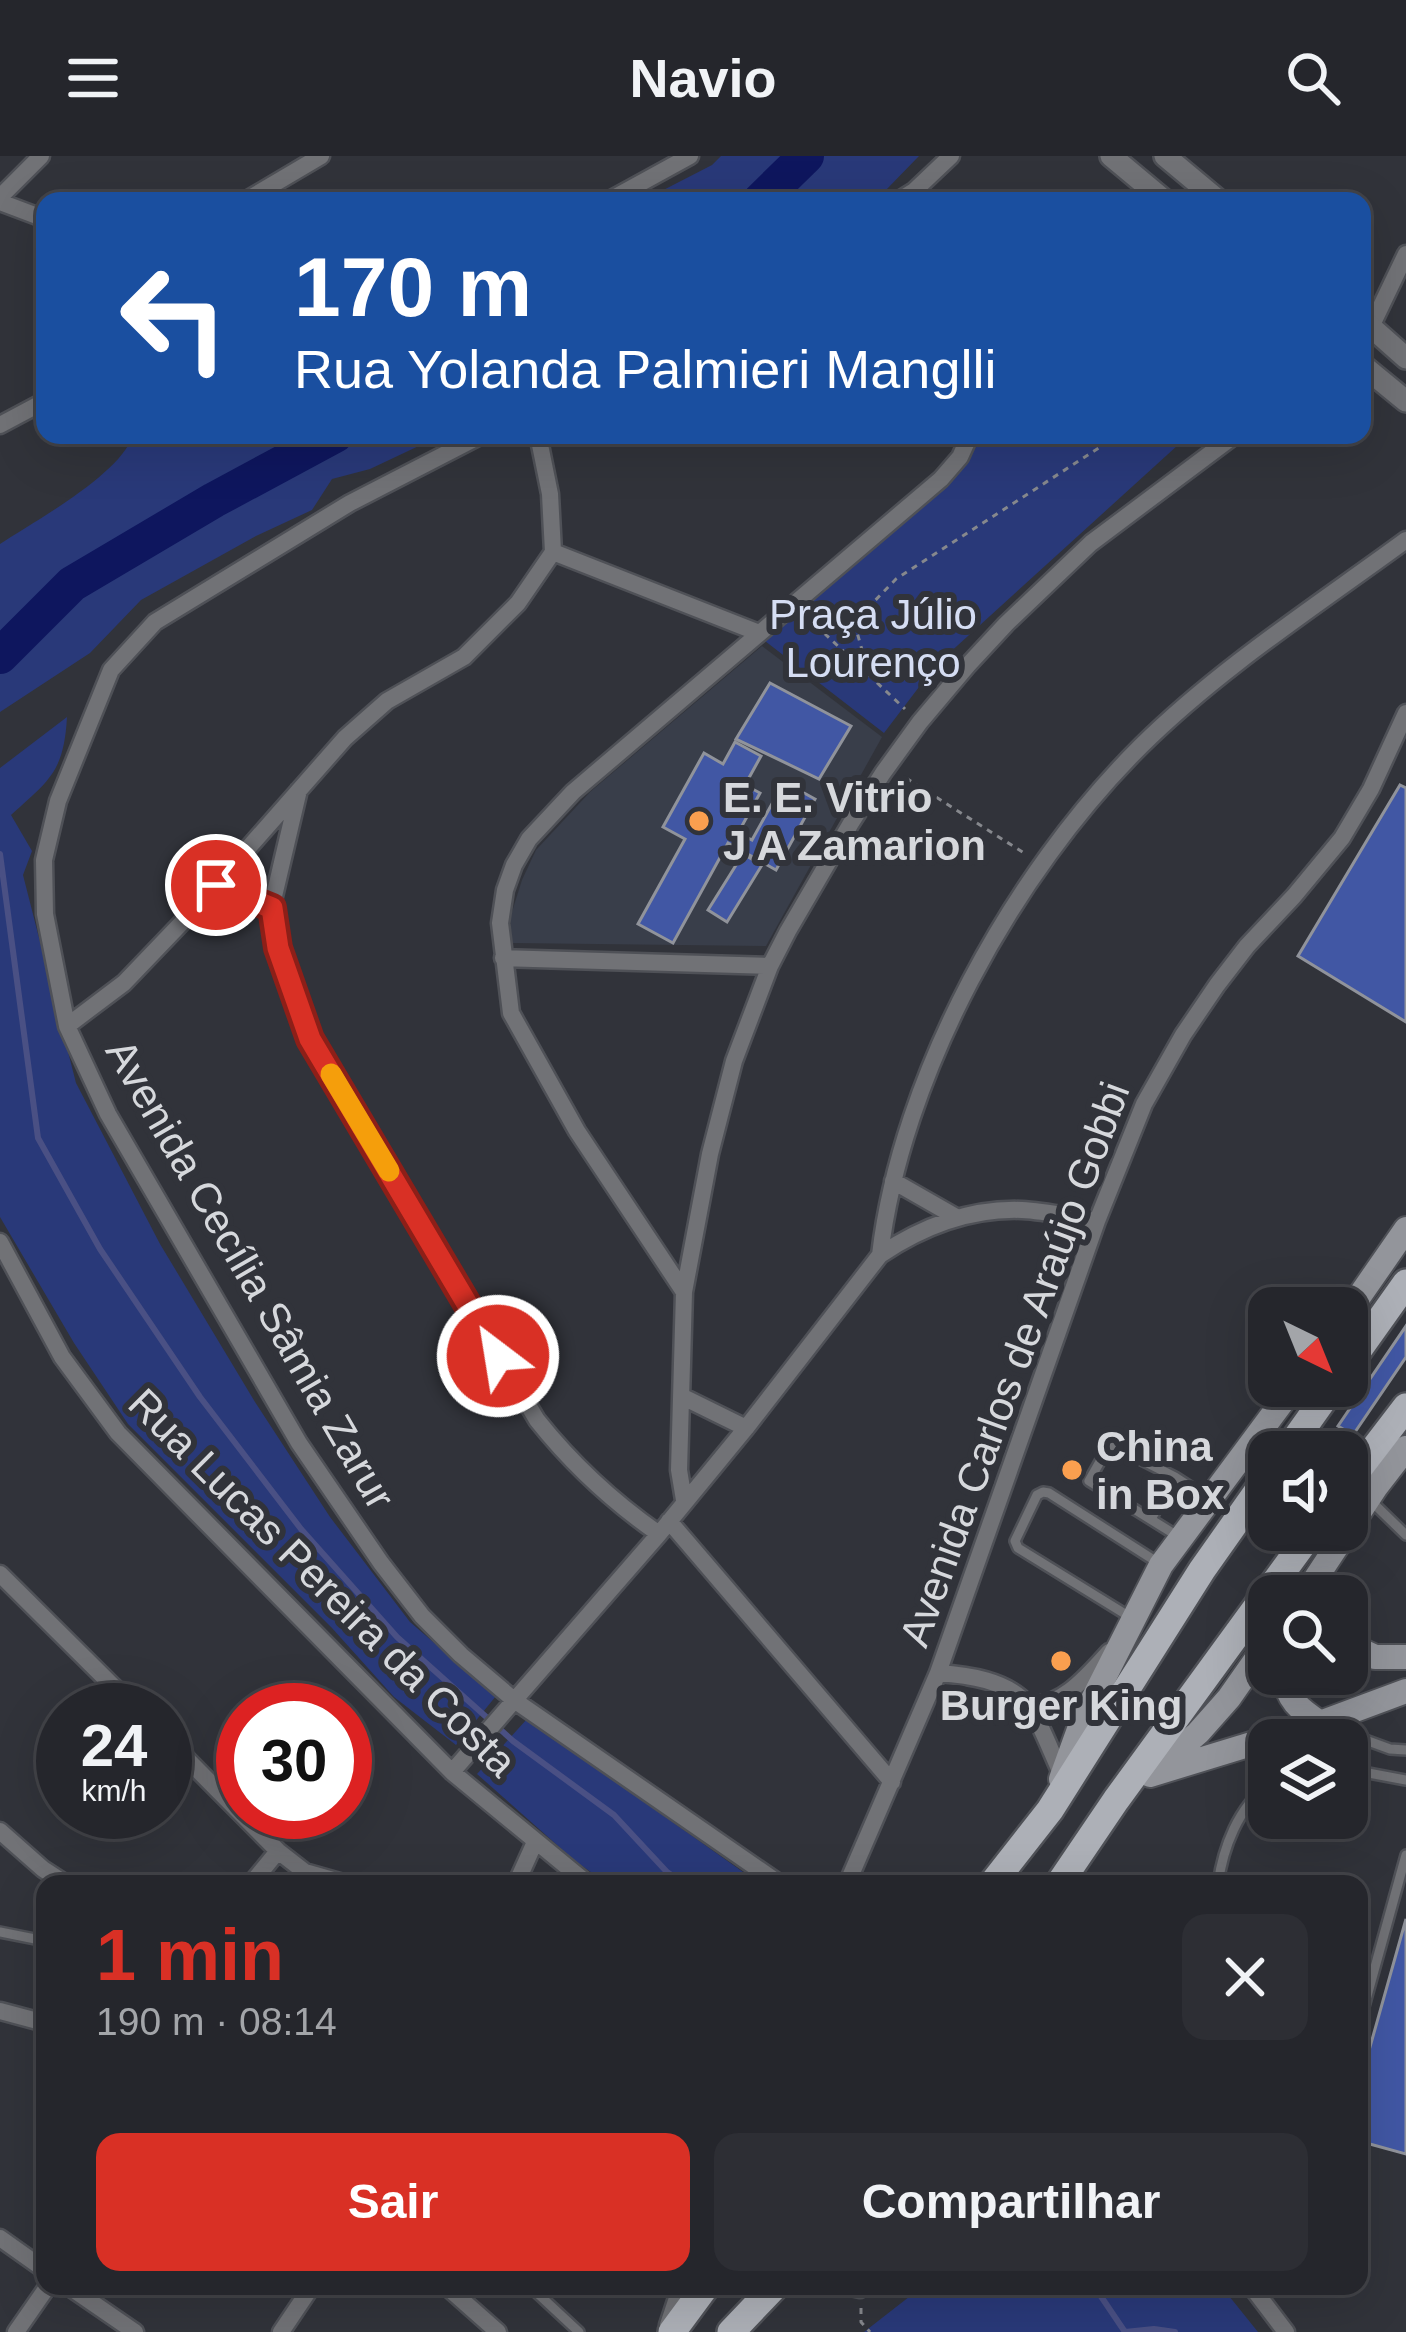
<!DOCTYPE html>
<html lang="pt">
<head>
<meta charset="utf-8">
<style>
	:root { --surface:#25262c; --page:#2d2e34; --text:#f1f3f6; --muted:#a3a5a9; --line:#424348; --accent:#d93025 }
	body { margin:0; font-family:Helvetica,sans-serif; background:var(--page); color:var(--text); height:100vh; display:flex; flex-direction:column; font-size:45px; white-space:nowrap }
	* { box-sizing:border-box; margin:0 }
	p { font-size:39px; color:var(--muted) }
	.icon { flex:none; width:66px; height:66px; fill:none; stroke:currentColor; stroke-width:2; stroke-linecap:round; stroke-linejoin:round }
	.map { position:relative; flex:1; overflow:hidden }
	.drawer { position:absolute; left:36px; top:1719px; width:1332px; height:420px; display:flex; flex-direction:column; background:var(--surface); border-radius:24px; box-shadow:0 12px 48px #0002,0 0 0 3px var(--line) }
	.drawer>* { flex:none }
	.guide { position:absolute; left:36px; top:36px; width:1335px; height:252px; border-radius:24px; box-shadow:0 12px 48px #0002,0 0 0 3px var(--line); background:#1a4fa0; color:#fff; overflow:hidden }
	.needle { width:78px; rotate:137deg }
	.tools { position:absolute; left:1248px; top:1131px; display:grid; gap:24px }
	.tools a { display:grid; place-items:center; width:120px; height:120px; border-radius:24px; background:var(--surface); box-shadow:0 12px 48px #0002,0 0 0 3px var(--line); font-size:60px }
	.speed { position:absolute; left:36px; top:1527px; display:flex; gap:24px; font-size:60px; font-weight:700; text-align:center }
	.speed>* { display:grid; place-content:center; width:156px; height:156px; border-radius:50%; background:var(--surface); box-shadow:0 12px 48px #0002,0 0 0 3px var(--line); line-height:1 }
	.speed small { font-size:30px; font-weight:400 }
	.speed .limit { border:18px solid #d22; background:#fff; color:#111 }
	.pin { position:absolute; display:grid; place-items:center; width:102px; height:102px; color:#fff; margin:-51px; border:6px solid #fff; border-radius:50%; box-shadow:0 3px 12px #0007 }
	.me { position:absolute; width:132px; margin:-66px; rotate:329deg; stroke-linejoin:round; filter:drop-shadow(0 0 9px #0008) }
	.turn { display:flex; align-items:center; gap:42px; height:252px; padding:0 60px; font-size:54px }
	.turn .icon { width:156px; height:156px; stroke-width:2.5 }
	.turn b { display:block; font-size:84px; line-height:102px }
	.round { display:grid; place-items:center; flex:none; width:126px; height:126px; border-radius:24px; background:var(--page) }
	.summary { display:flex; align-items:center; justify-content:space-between; height:204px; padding:0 60px }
	h1 { font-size:72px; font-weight:700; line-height:90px; color:var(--accent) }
	.button { display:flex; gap:24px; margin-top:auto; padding:24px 60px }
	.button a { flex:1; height:138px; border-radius:24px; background:var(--accent); color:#fff; font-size:48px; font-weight:700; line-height:138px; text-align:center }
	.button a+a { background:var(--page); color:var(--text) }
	header { display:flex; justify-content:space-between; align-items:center; height:156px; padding:0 60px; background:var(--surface); font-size:54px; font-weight:700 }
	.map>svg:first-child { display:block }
	.built { fill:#393e4a }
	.green { fill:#293979 }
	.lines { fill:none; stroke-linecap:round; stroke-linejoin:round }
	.stream { stroke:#4a5084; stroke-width:6 }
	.river { stroke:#0e165e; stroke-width:36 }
	.building { fill:#4157a4; stroke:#90939b; stroke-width:3 }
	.service-casing { stroke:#4f5157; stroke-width:14 }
	.minor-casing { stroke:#4f5157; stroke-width:21 }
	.tertiary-casing { stroke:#4f5157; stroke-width:26 }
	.secondary-casing { stroke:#4f5157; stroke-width:28 }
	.primary-casing { stroke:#4f5157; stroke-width:32 }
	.path { stroke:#86888d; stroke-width:3; stroke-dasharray:6 6; stroke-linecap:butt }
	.service { stroke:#717276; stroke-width:9 }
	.minor { stroke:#717276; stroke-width:16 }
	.tertiary { stroke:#717276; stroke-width:21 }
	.secondary { stroke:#93959b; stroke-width:24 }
	.primary { stroke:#adb0b7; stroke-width:27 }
	.route-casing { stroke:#8d1f18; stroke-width:30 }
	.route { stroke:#d93025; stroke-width:21 }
	.slow { stroke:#f59e0b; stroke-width:21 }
	.poi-dot { fill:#fa9f4f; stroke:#31333a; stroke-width:4.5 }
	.labels { text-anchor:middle; stroke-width:12; stroke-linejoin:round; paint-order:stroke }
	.park-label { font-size:42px; fill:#d5ddf3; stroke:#31333a }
	.poi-label { font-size:42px; font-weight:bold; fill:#d6d8dc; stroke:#31333a; text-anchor:start }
	.street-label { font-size:42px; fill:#d6d8dc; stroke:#31333a }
</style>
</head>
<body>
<header><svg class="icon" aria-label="menu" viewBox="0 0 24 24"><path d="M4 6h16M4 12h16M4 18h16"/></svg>Navio<svg class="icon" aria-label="search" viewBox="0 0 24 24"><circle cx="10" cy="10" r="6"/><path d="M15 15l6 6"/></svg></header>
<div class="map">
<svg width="1406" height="2176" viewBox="0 0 1406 2176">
	<rect width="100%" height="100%" fill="#31333a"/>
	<path class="built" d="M762 490 882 581 766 790 512 787 510 762 522 724 536 694 590 636Z"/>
	<path class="green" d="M721 0H919L886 34 866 45H642L712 9Z
		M133 279H442L370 313 332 323 312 354 256 380 141 444 90 497 0 556V388C35 365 121 318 133 279Z
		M985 279H1189L935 510 884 577 765 485 948 330Z
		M67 561C64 615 50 624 11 659L32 695 23 719 76 927 160 1088 255 1246 330 1361 410 1466 496 1540 456 1589 394 1541 332 1472 128 1268 74 1187 0 1061V612Z
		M527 1563 760 1728H608L575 1705 477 1618Z
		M923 2130H1221L1258 2176H864Z"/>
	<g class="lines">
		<path class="stream" d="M0 698 38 982 100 1093 200 1241 301 1373 397 1481 513 1585 614 1659 667 1716 684 1728
			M1094 2130 1125 2176
			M1125 2176 1154 2173 1175 2176"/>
		<path class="river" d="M760 45 806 0
			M0 500 72 428 214 344 335 279"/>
	</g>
	<path class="building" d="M770 527 851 570 819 623 736 583Z
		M735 586 761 600 745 629 760 637 738 677 752 684 784 626 815 643 776 714 728 687 673 787 638 768 685 683 663 671 704 597 723 608Z
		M1400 629 1406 632V866L1298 800Z
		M743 698 762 709 727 766 708 754Z
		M1406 1170V1201L1353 1279 1338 1270Z
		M1406 1763V1998L1359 1985V1930Z"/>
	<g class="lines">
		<defs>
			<path id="service" d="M1175 1321 1206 1341
				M1371 1345 1406 1379
				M1151 1363 1175 1321 1110 1288 1089 1325 1179 1381
				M1130 1461 1018 1392 1015 1385 1037 1339 1043 1336 1049 1337 1157 1406
				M1330 1571 1390 1593 1406 1594
				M1347 1613 1406 1624
				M1218 1728C1223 1692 1238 1651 1269 1629
				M0 1776 45 1785
				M1359 1869 1406 1699
				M524 2130 536 2136 579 2176"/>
			<path id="minor" d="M0 41 41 0
				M245 45 321 0
				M608 45 690 0
				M898 45 914 35 951 0
				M0 46 45 63
				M1362 182 1371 171 1406 98
				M0 269 45 245
				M482 279 350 347 155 466 111 514 58 645 44 704 45 758 67 870 108 958 299 1287 381 1407 422 1460 461 1499 514 1544 780 1728
				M553 396 759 477
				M299 634 271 753 278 792 310 883 537 1264C572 1308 613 1346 659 1378
				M216 729 271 753
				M503 802 770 810
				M67 870 124 827 192 756 345 582 387 545 464 501 518 447 553 396 550 338 538 279
				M893 1025 956 1061
				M0 1086 62 1201 118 1277 452 1616 588 1728
				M880 1099C901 920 1013 717 1141 590 1220 512 1316 450 1406 384
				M684 1136 577 975 511 857 500 767 505 734 514 709 529 683 573 636 941 323 960 301 970 279
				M683 1241 746 1272
				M684 1344 679 1314 684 1136 710 998 734 905 770 810 788 775 851 667 883 617 920 566 968 509 1006 468 1091 387 1235 279
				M669 1365 892 1626
				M0 1418 137 1554
				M938 1517C968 1519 1007 1524 1028 1549 1038 1560 1054 1603 1062 1619
				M1028 1548C1060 1554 1090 1517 1109 1496
				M165 1581 278 1695 305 1716 347 1728
				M452 1616 659 1378 746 1272 880 1099C922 1071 969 1052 1022 1054 1047 1055 1073 1062 1097 1065
				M0 1675 43 1713 66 1728
				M251 1728 278 1695
				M516 1728 535 1686
				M549 1728 581 1723
				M847 1728 938 1517 1097 1065 1144 948 1183 879 1217 829 1247 790 1294 740 1342 682 1371 633 1406 557
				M0 1855 45 1867
				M0 2082 45 2114
				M68 2130 135 2176
				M446 2130 498 2176
				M846 2130 860 2133 865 2130
				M1251 2130 1286 2176
				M668 2169 681 2130
				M16 2176 48 2130
				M281 2176 312 2130"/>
			<path id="tertiary" d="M1111 0 1165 45
				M1165 0 1219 45
				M1362 163 1406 202
				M1362 209 1406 245"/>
			<path id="secondary" d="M1347 1158 1406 1073
				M1304 1440 1376 1331 1406 1292
				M1347 1488 1375 1501H1406
				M1284 1518C1287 1544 1299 1553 1320 1567
				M1156 1613 1198 1577 1229 1542 1269 1485
				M1150 1619 1320 1567 1406 1535
				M1061 1623 1082 1565 1161 1409 1294 1230"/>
			<path id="primary" d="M1347 1210 1406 1127
				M1286 1296 1333 1230
				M1347 1328 1406 1251
				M992 1728 1050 1654 1202 1414 1269 1319
				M1059 1728 1116 1644 1313 1374
				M672 2176 706 2130
				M731 2176 775 2130"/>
		</defs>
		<use href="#service" class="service-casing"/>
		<use href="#minor" class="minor-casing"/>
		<use href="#tertiary" class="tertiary-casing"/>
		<use href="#secondary" class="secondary-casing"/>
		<use href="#primary" class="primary-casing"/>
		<path class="path" d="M807 461 905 553
			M869 519 857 476 858 462 896 423 1119 279
			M906 622 1024 697
			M861 2152V2166L870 2176"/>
		<use href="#service" class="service"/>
		<use href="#minor" class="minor"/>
		<use href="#tertiary" class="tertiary"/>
		<use href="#secondary" class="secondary"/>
		<use href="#primary" class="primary"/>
	</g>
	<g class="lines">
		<defs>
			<path id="route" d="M216 729 272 752 278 792 310 883 498 1200"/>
		</defs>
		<use href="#route" class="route-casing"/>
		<use href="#route" class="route"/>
		<path class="slow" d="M331 918 389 1015"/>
	</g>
	<g class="poi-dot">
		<circle cx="699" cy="665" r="12"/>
		<circle cx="1072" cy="1314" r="12"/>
		<circle cx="1061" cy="1505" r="12"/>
	</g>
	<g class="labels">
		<g class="park-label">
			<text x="873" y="473">Praça Júlio<tspan x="873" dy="48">Lourenço</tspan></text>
		</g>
		<g class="poi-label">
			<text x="723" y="656">E. E. Vitrio<tspan x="723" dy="48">J A Zamarion</tspan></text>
			<text x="1096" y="1305">China<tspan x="1096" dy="48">in Box</tspan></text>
			<text x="1061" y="1564" text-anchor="middle">Burger King</text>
		</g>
		<g class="street-label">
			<text transform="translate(251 1118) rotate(60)" y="15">Avenida Cecília Sâmia Zarur</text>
			<text transform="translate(1014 1208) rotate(-70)" y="15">Avenida Carlos de Araújo Gobbi</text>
			<text transform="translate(323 1426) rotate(45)" y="15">Rua Lucas Pereira da Costa</text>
		</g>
	</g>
</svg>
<div class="tools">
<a><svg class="needle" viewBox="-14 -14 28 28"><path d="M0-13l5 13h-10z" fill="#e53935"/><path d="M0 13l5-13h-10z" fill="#a3a5a9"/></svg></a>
<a><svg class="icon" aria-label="sound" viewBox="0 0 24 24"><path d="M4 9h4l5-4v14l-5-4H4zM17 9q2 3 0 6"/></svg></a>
<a><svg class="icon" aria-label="search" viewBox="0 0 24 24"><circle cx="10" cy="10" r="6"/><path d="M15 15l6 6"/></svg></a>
<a><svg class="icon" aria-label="layers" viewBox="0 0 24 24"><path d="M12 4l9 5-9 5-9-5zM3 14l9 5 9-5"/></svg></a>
</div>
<div class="speed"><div>24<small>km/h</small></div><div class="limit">30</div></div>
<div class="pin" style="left:216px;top:729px;background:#d93025"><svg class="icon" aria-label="arrive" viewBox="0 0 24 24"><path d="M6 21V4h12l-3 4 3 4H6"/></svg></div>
<svg class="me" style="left:498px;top:1200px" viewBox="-20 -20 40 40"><circle r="17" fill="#d93025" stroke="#fff" stroke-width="3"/><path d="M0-11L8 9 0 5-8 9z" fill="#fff"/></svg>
<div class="guide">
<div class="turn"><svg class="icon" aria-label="left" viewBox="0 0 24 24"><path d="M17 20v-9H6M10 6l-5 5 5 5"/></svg><div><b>170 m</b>Rua Yolanda Palmieri Manglli</div></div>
</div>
<section class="drawer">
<div class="summary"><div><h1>1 min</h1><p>190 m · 08:14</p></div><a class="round"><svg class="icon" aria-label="close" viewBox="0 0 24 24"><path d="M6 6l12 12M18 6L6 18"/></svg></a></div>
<div class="button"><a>Sair</a><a>Compartilhar</a></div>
</section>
</div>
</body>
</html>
